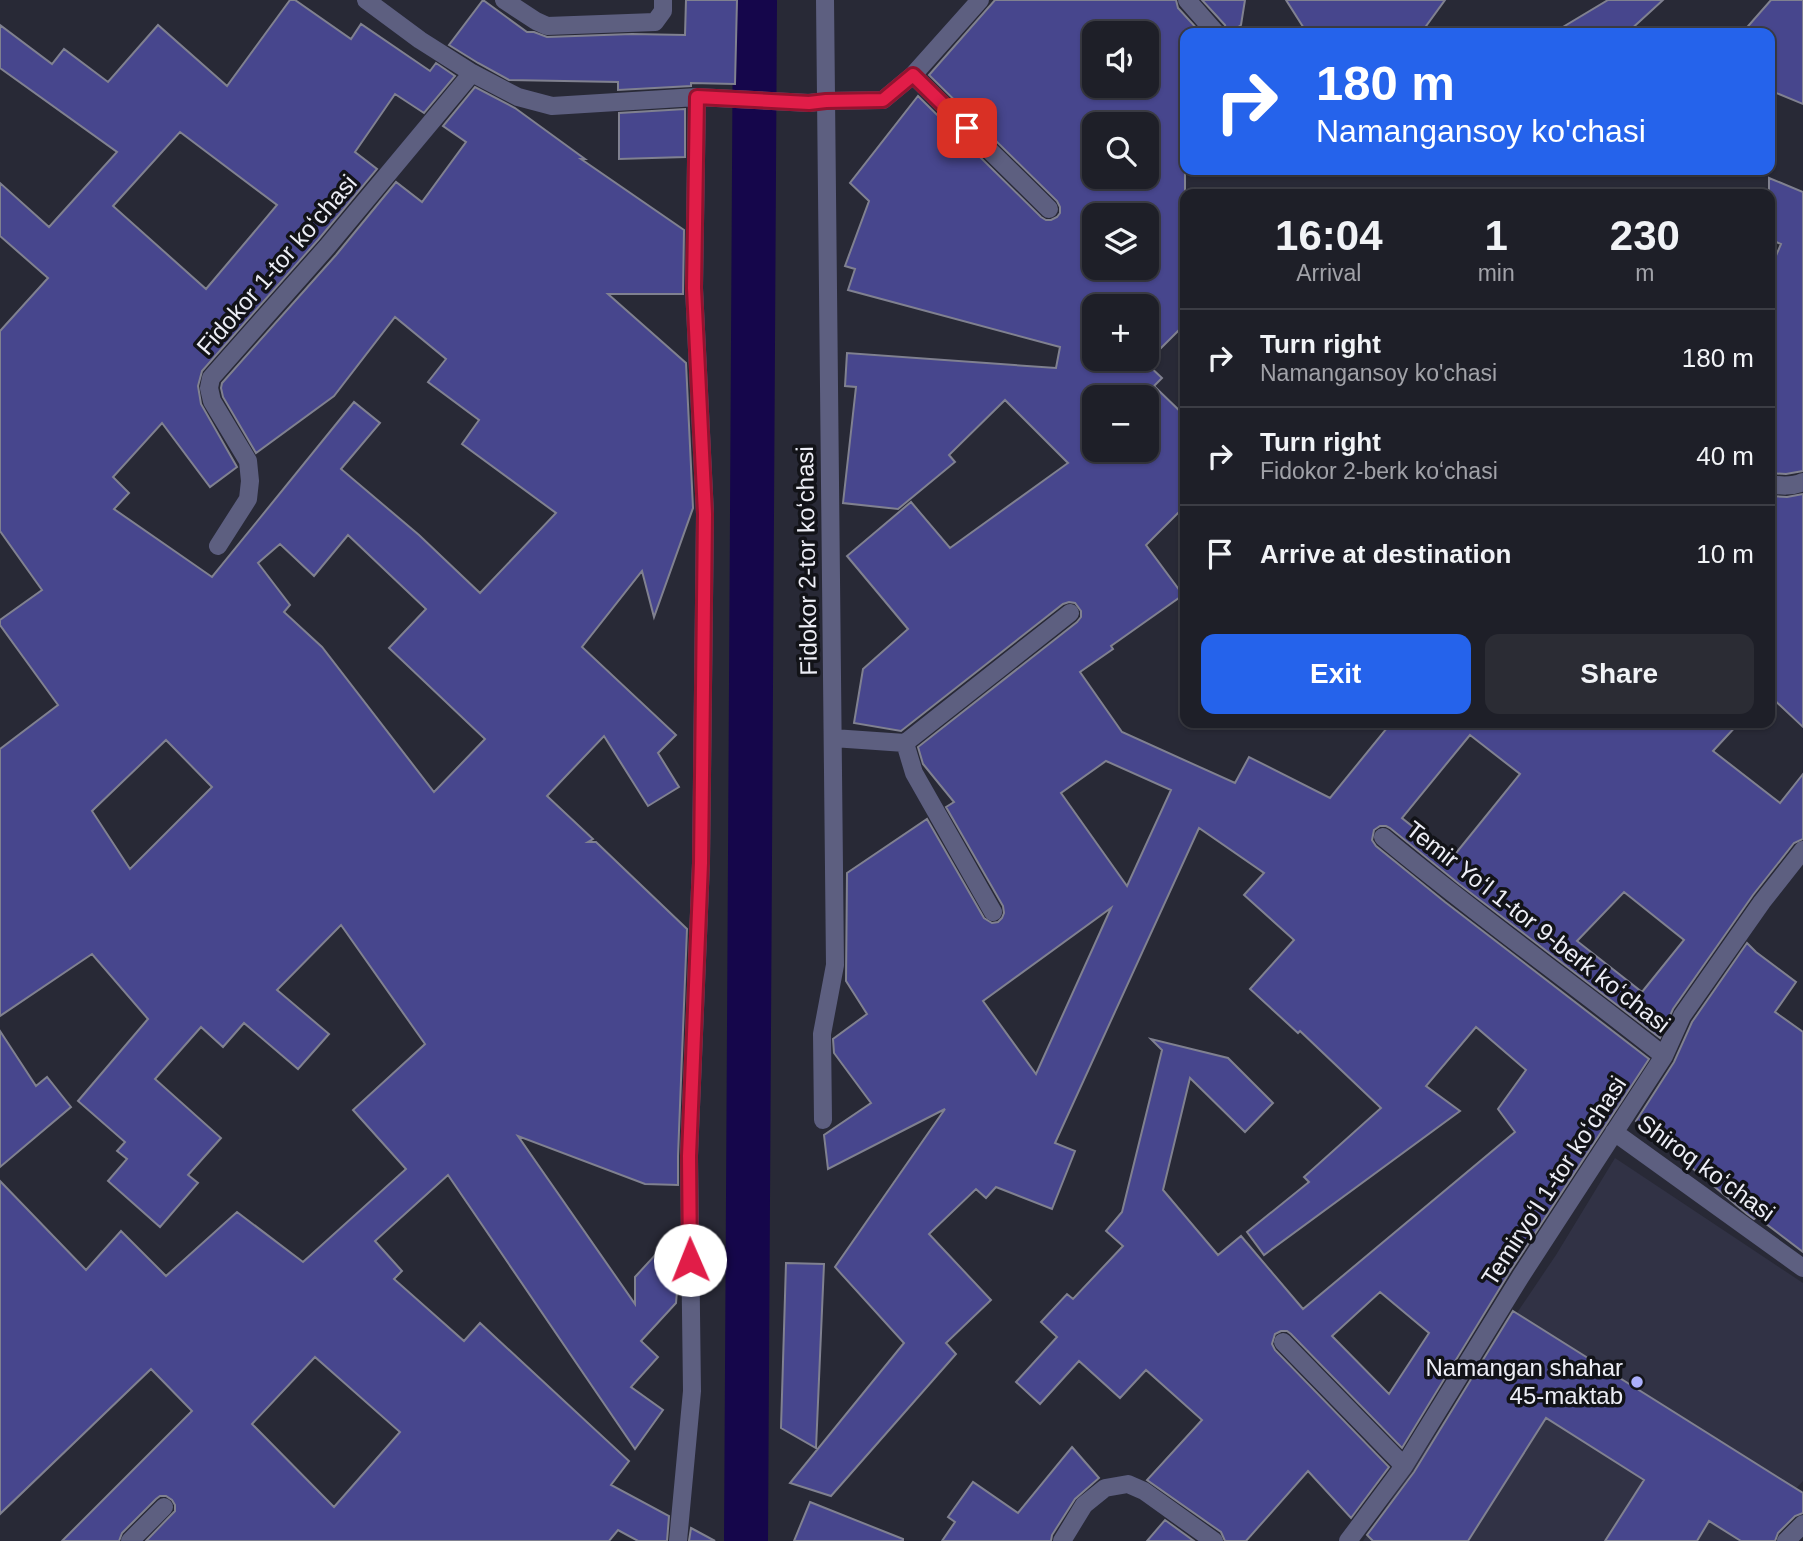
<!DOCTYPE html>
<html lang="en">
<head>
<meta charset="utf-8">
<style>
	:root { --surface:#1e1f28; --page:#2b2c34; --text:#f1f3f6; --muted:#a1a2a8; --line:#3c3d45; --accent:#2563eb }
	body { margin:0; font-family:Arial,sans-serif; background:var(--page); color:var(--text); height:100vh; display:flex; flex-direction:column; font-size:26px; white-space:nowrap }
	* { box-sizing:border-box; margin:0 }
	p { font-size:23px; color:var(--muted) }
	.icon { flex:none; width:38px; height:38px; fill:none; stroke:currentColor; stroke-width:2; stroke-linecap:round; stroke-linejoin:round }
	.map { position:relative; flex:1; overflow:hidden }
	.drawer { position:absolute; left:1180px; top:189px; width:595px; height:539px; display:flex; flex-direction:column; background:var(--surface); border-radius:14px; box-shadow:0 2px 5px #0004,0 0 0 2px var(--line) }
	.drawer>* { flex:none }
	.top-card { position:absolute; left:1180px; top:28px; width:595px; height:147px; border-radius:14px; box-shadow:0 2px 5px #0004,0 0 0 2px var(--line); background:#2563eb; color:#fff; overflow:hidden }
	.tools { position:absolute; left:1082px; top:21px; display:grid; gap:14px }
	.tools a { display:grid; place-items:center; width:77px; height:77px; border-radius:14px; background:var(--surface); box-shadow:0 2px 5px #0004,0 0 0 2px var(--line); font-size:35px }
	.pin { position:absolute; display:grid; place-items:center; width:60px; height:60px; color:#fff; margin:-30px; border-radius:14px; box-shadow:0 4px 10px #0006 }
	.me { position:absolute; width:77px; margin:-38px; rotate:359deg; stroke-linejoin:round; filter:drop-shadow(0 0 5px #0008) }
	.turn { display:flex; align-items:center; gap:24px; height:147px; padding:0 21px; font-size:32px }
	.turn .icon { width:91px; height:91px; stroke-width:2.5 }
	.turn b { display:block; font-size:49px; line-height:60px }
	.eta { display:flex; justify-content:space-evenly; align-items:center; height:119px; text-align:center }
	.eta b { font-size:42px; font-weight:800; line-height:49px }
	.button { display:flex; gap:14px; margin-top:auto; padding:14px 21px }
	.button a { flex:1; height:80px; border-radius:14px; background:var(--accent); color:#fff; font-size:28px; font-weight:800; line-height:80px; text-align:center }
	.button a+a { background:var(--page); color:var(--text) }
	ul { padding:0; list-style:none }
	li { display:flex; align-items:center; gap:21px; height:98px; padding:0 21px; border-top:2px solid var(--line) }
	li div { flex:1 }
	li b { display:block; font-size:26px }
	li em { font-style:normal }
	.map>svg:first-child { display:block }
	.built { fill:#313245 }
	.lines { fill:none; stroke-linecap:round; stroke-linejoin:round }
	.canal { stroke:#15064b; stroke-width:44 }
	.building { fill:#47468d; stroke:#808190; stroke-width:2; fill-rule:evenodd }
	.service { stroke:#5d5f80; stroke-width:18 }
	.minor { stroke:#5d5f80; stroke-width:18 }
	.route-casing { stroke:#92132f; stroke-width:18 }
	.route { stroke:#e11d48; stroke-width:12 }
	.poi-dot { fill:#abaffb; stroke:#121318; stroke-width:2.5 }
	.labels { text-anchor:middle; stroke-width:7; stroke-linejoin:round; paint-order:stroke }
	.street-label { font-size:24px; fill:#edeef6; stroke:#121318 }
	.poi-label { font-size:24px; fill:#edeef6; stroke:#121318; text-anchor:end }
</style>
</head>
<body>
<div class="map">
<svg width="1803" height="1541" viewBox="0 0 1803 1541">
	<rect width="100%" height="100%" fill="#282936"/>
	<path class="built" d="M1615 1158 1803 1283V1481L1747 1541H1363L1556 1255Z"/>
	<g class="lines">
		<path class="canal" d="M746 1541 755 0"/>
	</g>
	<path class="building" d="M290 0H295L351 39 361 24 430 71 436 63 455 76 424 113 395 94 355 152 377 169 318 240 202 371 198 386 201 404 237 467 210 487 162 423 113 477 129 493 114 509 212 577 354 402 380 423 341 469 419 535 480 593 556 513 462 444 479 420 428 382 446 359 395 317 334 396 256 453 223 397 221 388 222 383 336 255 396 182 422 202 466 142 443 126 475 87 515 108 585 159H581L684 230 683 294H608L686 363 693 508 654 617 642 571 582 647 676 735 658 753 679 787 648 806 604 736 547 796 593 839 588 842H596L687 929 678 1156V1185L645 1184 518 1136 635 1304V1277L679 1229V1268L676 1303 641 1341 658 1357 631 1387 663 1410 635 1449 448 1175 375 1241 402 1271 394 1279 464 1341 480 1323 629 1461 611 1485 669 1516 667 1541H638L618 1530 609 1541H146L175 1511V1505L172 1500 166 1496H160L156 1499 122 1533 119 1541H62L192 1411 151 1369 0 1514V1181L86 1270 121 1231 166 1276 237 1212 303 1262 406 1169 353 1110 425 1044 341 925 277 990 329 1034 298 1069 244 1023 223 1047 201 1027 155 1079 221 1138 188 1175 198 1183 160 1227 108 1181 127 1159 117 1151 125 1142 78 1101 148 1019 92 954 0 1016V749L58 705 0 625V620L42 590 0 531V331L48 278 0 236V183L49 227 117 152 0 68V25L52 64 64 49 108 82 158 25 227 86ZM180 132 277 205 206 289 113 206ZM348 535 426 609 389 648 485 739 434 792 322 647 284 612 290 605 258 563 280 544 314 576ZM166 740 212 787 130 869 92 811ZM315 1357 400 1432 334 1507 252 1424Z
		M483 0 527 32H534L547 37 632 34 685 35 686 0H737L735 84 691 83V86L618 90V82L509 80 478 63 449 45Z
		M995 0H1176L1178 8 1201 33H1185V324L1146 363 1162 378 1154 386 1185 416V506L1146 545 1183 595 1111 646 1113 649 1080 672 1122 732 1235 783 1249 757 1330 798 1391 723H1739L1713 751 1780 803 1803 774V839L1794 843 1753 895 1673 1009 1660 1038 1459 884 1390 828 1386 826H1380L1374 830 1372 840 1376 846 1445 902 1649 1059 1511 1270 1402 1448 1291 1334 1287 1331H1281L1275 1334 1272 1344 1275 1350 1389 1467 1351 1518 1308 1471 1246 1541H1225L1221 1532 1147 1480 1202 1420 1146 1370 1120 1398 1079 1361 1040 1404 1016 1382 1057 1337 1041 1322 1067 1294 1073 1299 1123 1246 1106 1231 1122 1212 1162 1050 1151 1039 1228 1058 1273 1103 1245 1132 1190 1078 1163 1190 1218 1255 1241 1236 1303 1309 1515 1132 1498 1109 1526 1070 1476 1027 1426 1086 1460 1111 1264 1255 1247 1232 1309 1182 1304 1177 1381 1108 1300 1031 1298 1033 1250 989 1294 940 1244 895 1264 873 1199 828 1055 1143 1075 1151 1052 1209 996 1187 986 1198 976 1189 929 1234 991 1300 946 1343 956 1354 831 1496 790 1483 904 1343 835 1267 945 1109 828 1169 824 1135 871 1103 834 1053 833 1039 867 1014 846 981 847 873 927 819 984 918 992 923 998 922 1002 918 1004 913 1003 906 946 807 954 802 923 764 918 747 1077 622 1081 617V611L1075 603 1069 602 1063 604 901 731 854 723 863 669 908 629 847 556 911 502 950 548 1068 463 1005 400 949 455 955 462 898 509 843 503 856 387 845 386 847 353 1056 368 1060 347 848 290 855 269 845 266 869 201 850 183 918 96 1041 217 1046 220H1051L1057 217 1060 213V207L1057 201 929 75ZM1094 33H1146V86H1094ZM1094 124H1146V177H1094ZM1094 215H1146V268H1094ZM1094 306H1146V359H1094ZM1094 397H1146V450H1094ZM1470 735 1520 774 1452 858 1402 818ZM1106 761 1171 790 1127 886 1061 793ZM1624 892 1684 940 1642 992 1577 941ZM1111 908 1036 1074 983 1001ZM1380 1292 1429 1333 1389 1394 1332 1336Z
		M1202 0H1245L1241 25 1230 33H1227L1225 25Z
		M1286 0H1445L1421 33H1307Z
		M1608 0H1663L1627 33H1553Z
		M1771 0H1803V104L1769 90V33H1742Z
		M685 109V157L619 159V113Z
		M1769 178 1803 192V471L1786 474 1769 473V272L1781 244 1769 239Z
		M1803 494V727L1769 695V496L1787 497Z
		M1747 943 1756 952 1796 982 1775 1012 1803 1032V1252L1757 1217 1754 1219 1747 1214 1636 1121 1674 1062 1692 1022Z
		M0 1031 36 1086 47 1077 71 1107 0 1167Z
		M786 1263 824 1264 816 1448 781 1428Z
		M1513 1311 1803 1493V1513L1795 1516 1778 1533 1775 1541H1741L1709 1521 1697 1541H1605L1644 1480 1546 1418 1468 1541H1373L1367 1535 1414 1472Z
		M1072 1447 1099 1478 1075 1499 1052 1535 1051 1541H942L955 1522 948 1517 973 1482 1018 1513Z
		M810 1502 903 1539V1541H794Z
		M1165 1520 1194 1541H1147Z
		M691 1528 715 1541H689Z"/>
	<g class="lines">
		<path class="service" d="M504 0 536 21 547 26 655 22 663 11V0
			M1786 1541 1803 1524"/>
		<path class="minor" d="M366 0 420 40 472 73 518 97 552 106 697 97 809 103 826 101 883 100 913 75 980 0
			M1187 0 1216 33
			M913 75 1049 209
			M1769 484C1781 486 1792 487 1803 482
			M218 546 248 499 250 481 248 461 212 401 209 388 211 378 327 247 472 73
			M833 738 905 743 1070 613
			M905 743 914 773 993 912
			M1383 837C1474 913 1571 982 1664 1056
			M823 1120 822 1034 835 965 825 0
			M1614 1132 1803 1268
			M1283 1342 1404 1466
			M130 1541 164 1507
			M678 1541 692 1391 689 1156 701 863 705 514 694 288 697 97
			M1062 1541 1084 1505 1105 1488 1128 1484 1144 1491 1214 1541
			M1348 1541 1404 1466 1521 1276 1664 1056 1682 1016 1762 902 1803 850"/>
	</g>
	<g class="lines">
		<defs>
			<path id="route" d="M690 1260 689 1156 701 863 705 514 694 288 697 97 809 103 826 101 883 100 913 75 967 128"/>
		</defs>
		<use href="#route" class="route-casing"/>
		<use href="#route" class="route"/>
	</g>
	<circle class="poi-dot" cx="1637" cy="1382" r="7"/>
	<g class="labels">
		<g class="street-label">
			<text transform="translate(277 265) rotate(-49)" y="8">Fidokor 1-tor koʻchasi</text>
			<text transform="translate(807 561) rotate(-91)" y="8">Fidokor 2-tor koʻchasi</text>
			<text transform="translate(1538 927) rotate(38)" y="8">Temir Yoʻl 1-tor 9-berk koʻchasi</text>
			<text transform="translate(1706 1168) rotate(36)" y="8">Shiroq koʻchasi</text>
			<text transform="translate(1554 1181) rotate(-57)" y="8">Temiryoʻl 1-tor koʻchasi</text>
		</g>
		<g class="poi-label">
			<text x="1623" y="1376">Namangan shahar<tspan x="1623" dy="28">45-maktab</tspan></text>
		</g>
	</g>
</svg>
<div class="tools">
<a><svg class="icon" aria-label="sound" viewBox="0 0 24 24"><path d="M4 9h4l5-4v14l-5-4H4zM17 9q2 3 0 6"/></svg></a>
<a><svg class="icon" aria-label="search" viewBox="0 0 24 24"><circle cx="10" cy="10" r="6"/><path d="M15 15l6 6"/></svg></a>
<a><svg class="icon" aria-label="layers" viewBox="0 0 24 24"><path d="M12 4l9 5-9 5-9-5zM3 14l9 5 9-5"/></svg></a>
<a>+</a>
<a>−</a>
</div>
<div class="pin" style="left:967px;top:128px;background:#d93025"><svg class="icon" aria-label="arrive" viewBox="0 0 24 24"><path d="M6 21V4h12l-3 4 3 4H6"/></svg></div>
<svg class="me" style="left:690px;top:1260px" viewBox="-20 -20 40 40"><circle r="19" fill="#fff"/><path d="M0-13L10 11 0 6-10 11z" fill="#e11d48"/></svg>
<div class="top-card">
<div class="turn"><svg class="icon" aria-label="right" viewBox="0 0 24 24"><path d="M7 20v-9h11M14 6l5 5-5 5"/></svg><div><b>180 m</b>Namangansoy ko'chasi</div></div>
</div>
<section class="drawer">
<div class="eta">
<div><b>16:04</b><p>Arrival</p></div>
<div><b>1</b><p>min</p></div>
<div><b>230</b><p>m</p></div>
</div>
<ul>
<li><svg class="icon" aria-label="right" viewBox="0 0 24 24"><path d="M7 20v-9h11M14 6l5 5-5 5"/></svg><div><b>Turn right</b><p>Namangansoy ko'chasi</p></div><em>180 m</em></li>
<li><svg class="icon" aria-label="right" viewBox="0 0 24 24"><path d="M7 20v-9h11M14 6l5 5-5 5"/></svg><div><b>Turn right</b><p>Fidokor 2-berk koʻchasi</p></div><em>40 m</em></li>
<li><svg class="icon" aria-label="arrive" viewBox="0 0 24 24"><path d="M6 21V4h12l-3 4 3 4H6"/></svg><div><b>Arrive at destination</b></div><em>10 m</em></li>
</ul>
<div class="button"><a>Exit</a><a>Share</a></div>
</section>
</div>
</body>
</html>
